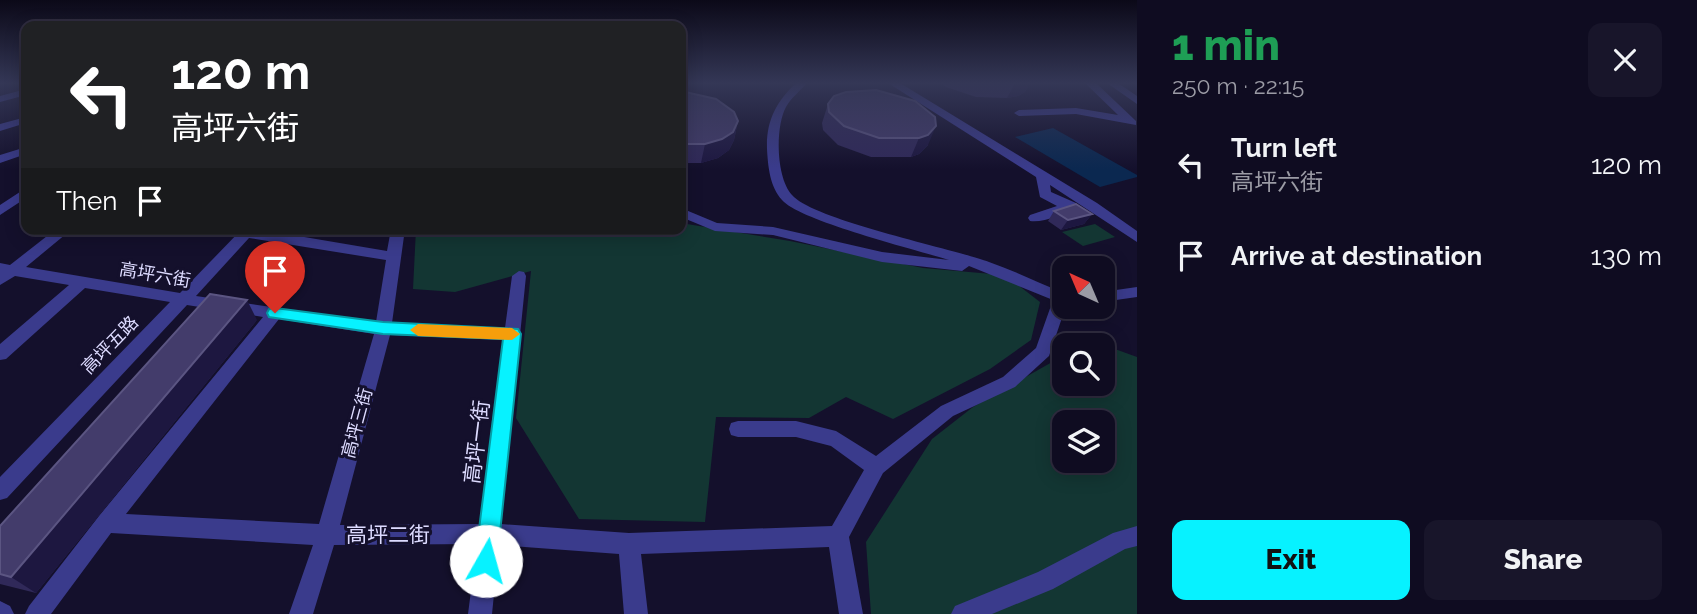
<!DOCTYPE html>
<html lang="en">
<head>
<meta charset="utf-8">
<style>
	:root { --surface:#0f0c21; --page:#18152a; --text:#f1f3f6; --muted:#9b9ba5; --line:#2f2c3f; --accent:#07f2ff }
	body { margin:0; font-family:Raleway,"Noto Sans TC",sans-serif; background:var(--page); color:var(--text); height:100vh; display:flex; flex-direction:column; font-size:26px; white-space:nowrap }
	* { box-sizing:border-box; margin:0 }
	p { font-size:23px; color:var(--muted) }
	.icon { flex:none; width:38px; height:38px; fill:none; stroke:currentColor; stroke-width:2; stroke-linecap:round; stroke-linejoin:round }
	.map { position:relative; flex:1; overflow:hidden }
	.panel { display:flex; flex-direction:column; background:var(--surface); width:560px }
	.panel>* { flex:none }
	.guide { position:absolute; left:21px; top:21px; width:665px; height:214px; border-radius:14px; box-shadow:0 4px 18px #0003,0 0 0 2px var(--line); background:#202124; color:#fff; overflow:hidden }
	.needle { width:46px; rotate:316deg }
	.buttons { position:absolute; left:1052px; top:256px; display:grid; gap:14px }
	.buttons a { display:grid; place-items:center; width:63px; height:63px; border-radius:14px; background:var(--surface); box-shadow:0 4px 18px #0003,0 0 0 2px var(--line); font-size:35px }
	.pin { position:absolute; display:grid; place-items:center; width:60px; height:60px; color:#fff; margin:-72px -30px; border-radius:50% 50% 50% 0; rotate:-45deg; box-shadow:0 0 7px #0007 }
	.pin .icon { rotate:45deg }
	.me { position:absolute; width:77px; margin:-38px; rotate:7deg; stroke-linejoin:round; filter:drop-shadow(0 0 5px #0008) }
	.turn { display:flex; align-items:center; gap:24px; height:147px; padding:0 35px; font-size:32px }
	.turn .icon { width:91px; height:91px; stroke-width:2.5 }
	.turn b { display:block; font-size:49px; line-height:60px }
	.then { display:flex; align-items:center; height:66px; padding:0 35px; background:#0003; gap:14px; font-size:26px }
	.round { display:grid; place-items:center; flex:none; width:74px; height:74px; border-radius:14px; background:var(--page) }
	.overview { display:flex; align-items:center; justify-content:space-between; height:119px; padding:0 35px }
	h1 { font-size:42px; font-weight:800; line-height:52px; color:#1e9e55 }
	.action { display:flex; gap:14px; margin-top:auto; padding:14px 35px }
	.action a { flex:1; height:80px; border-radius:14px; background:var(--accent); color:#111; font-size:28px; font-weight:800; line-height:80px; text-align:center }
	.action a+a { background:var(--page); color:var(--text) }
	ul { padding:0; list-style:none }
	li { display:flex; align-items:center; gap:21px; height:91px; padding:0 35px }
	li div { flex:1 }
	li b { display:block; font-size:26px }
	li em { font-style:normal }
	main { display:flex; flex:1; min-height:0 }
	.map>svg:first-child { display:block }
	.green { fill:#133633; fill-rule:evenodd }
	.water { fill:#0b2850 }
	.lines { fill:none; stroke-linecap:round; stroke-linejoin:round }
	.minor { fill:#3a3b8c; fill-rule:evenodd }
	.wall { fill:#302959 }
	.shaded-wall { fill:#1d1740 }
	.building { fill:#433c6b; stroke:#5b5582; stroke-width:2 }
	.route { fill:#07f2ff; stroke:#059da6; stroke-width:2 }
	.slow { fill:#f59e0b }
	.labels { text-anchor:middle; stroke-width:6; stroke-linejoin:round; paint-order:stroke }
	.street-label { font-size:18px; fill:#dddbff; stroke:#14102c }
	.near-street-label { font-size:21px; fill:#dddbff; stroke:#14102c }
</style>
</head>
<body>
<main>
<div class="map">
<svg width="1137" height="614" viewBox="0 0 1137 614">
	<rect width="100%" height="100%" fill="#14102c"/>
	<path class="green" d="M681 223 790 241 923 268 992 274 1018 285 1040 302 1031 340 990 369 893 419 846 397 809 418 716 417 705 522 579 519 516 418 531 271 455 292 413 289 416 229H681Z
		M1095 224 1115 237 1083 246 1062 232Z
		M1076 335 1137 357V614H871L866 542 932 439 973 407 1061 357 1064 352V383H1102V345H1069ZM1064 422H1102V460H1064Z"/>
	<path class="water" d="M1053 128 1137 175V177L1100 187 1015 137Z"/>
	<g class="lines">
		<path class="minor" d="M796 83H807C800 91 791 98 786 107 775 127 776 178 792 195 813 220 951 248 989 262 1015 271 1039 283 1064 293V306H1066L1049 356 1015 387 953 416 883 473 849 537 863 614H839L829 547 641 554 648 614H624L619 554 499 545 492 614H468L477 544 334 545 313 614H289L313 545 111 533 51 614H25L29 606 99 516 263 317 187 305 7 498 0 500V477L170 302 85 288 6 359 0 360V344L69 285 15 276 0 285V263L10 265 56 229H72L26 267 180 293 242 229H257L387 251 391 229H405L392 323 505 328 512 276 519 271 524 272 526 276 501 524 629 533 832 526 864 470 831 446 796 437H738L731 435 729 429 731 423 738 421H796L836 431 876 456 941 406 1003 377 1036 348 1053 300 969 266 962 271 882 262 773 235 715 231 681 217V208L717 223 773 227 882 252 949 260C917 250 800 221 782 200 770 187 768 167 767 149 766 121 776 102 796 83ZM249 238 386 260 376 322 196 296ZM279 319 374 334 319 524 126 514ZM390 335 503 340 480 524 340 525Z
			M888 83H900L1097 203 1137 231V242L1050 185 1051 192 1076 203 1079 208 1077 211C1062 213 1045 223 1030 221L1028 218 1030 215 1057 206 1040 197 1036 177Z
			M1085 83H1096L1136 121V125L1076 114 1019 116 1014 113 1019 110 1076 108 1118 115Z
			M1107 83H1118L1137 96V104Z
			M26 89V95L0 102V96Z
			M26 117V123L0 131V124Z
			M26 147V154L0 163V155Z
			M26 188V198L0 215V205Z
			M1137 287V297L1102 302V292Z
			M1137 526V546L1125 549 1053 589 992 614H951L955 606 1038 572 1113 533Z
			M0 601 10 606 14 614H0Z"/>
	</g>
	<path class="wall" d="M940 83H1030L1025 92 1018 96 1007 98 976 97 946 87Z
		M681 91 738 121 734 140 729 150 718 158 701 163H681Z
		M846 92 928 145 919 154 911 157H871L838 145 823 130 822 123 828 104Z
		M1054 211 1092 214 1084 224 1061 230 1048 221Z
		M257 320 36 593 0 584V526Z"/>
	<path class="shaded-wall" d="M1015 83H1030L1025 92 1018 96 1007 98Z
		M738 121 734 140 729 150 718 158 701 163 705 144Z
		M936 126 928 145 919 154 911 157 919 138Z
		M1092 214 1084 224 1061 230 1068 220Z
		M247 300 257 320 36 593 11 577Z"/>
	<path class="building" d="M876 90 915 101 935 117 936 126 928 135 919 138H879L844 126 829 112 828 104 834 96 846 92Z
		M681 91 716 99 734 112 738 121 733 132 722 139 705 144H681Z
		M1076 204 1092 214 1068 220 1054 211Z
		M210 294 247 300 11 577 0 574V526Z"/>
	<linearGradient id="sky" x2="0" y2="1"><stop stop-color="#0b0918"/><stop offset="0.49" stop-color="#343756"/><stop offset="1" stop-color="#343756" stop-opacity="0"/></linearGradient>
	<rect width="1137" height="169" fill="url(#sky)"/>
	<path class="route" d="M275 308 383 322 518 329 521 334 497 561 494 569 486 572 478 569 475 561 503 339 383 334 269 317 267 313 269 309Z"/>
	<path class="slow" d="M418 324 512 328 520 334 512 340 418 336 410 330Z"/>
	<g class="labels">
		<g class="street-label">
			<text transform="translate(155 275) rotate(10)" y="6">高坪六街</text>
			<text transform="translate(110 345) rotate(-46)" y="6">高坪五路</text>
			<text transform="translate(357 423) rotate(-75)" y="6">高坪三街</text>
		</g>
		<g class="near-street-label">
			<text transform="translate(477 442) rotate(-83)" y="7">高坪一街</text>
			<text x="388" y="542">高坪二街</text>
		</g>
	</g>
</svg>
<div class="buttons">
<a><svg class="needle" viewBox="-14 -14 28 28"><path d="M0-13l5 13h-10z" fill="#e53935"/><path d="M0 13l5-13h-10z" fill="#9b9ba5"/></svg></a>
<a><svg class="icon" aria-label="search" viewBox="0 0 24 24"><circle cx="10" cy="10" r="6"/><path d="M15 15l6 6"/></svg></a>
<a><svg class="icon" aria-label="layers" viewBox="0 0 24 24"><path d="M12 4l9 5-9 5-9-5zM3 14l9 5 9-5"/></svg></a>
</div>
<div class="pin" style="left:275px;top:313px;background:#d93025"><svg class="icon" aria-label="arrive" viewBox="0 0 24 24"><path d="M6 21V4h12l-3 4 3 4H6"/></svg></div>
<svg class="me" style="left:486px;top:561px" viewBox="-20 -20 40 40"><circle r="19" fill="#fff"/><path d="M0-13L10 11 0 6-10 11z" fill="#07f2ff"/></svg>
<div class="guide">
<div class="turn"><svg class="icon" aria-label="left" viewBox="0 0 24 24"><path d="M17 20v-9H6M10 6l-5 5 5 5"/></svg><div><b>120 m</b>高坪六街</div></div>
<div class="then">Then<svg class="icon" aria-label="arrive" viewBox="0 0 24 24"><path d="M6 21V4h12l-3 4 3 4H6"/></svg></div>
</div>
</div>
<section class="panel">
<div class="overview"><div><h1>1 min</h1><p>250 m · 22:15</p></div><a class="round"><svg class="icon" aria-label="close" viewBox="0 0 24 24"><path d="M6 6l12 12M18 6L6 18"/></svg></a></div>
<ul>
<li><svg class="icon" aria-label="left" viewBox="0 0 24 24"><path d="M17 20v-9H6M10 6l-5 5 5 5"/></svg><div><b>Turn left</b><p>高坪六街</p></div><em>120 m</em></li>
<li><svg class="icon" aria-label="arrive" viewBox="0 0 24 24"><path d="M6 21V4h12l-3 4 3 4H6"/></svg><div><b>Arrive at destination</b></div><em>130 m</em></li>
</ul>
<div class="action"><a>Exit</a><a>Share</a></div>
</section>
</main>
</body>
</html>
